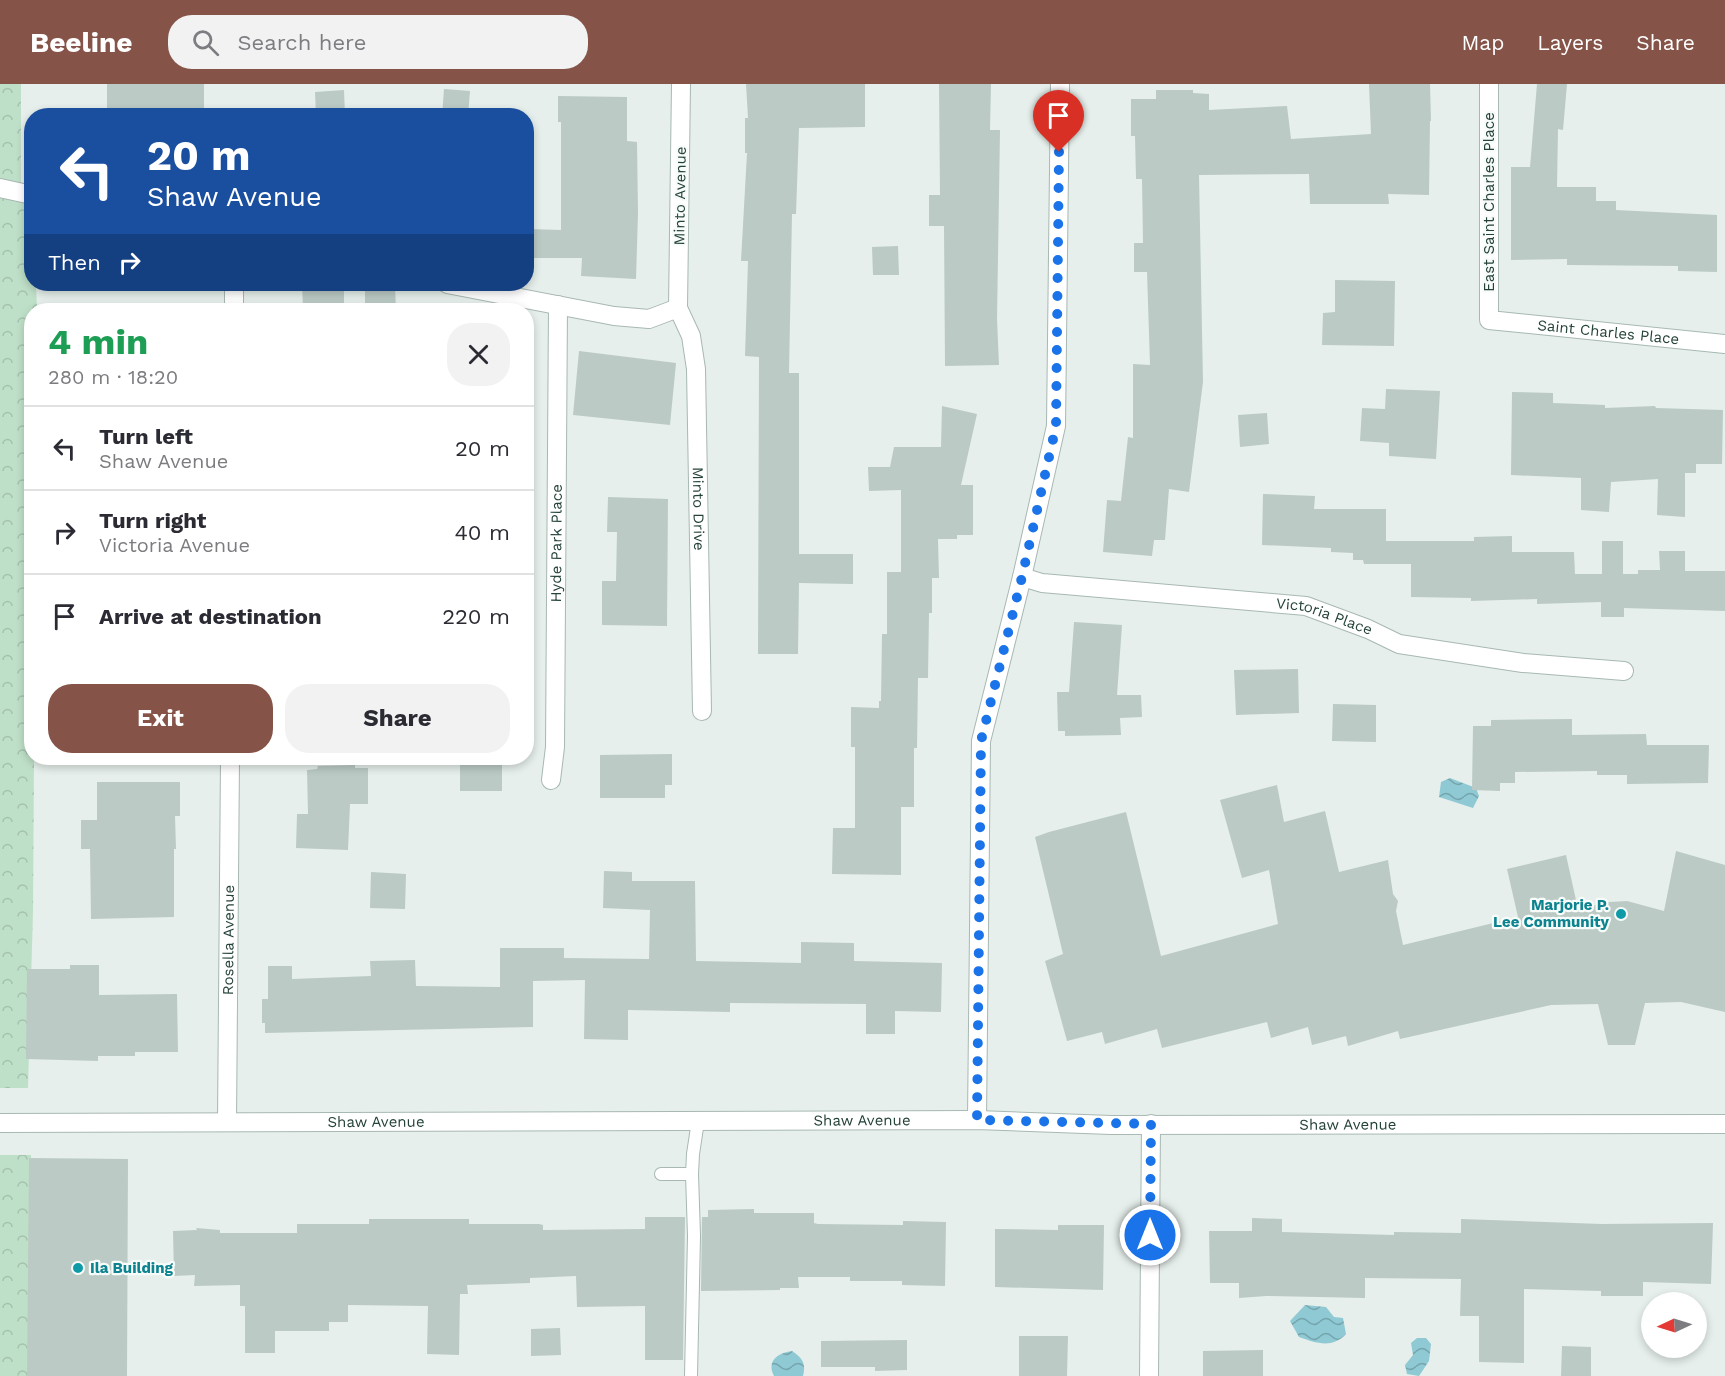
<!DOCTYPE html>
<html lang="en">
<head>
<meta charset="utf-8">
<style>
	:root { --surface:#fff; --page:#f2f2f3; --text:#2b2b33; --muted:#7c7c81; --line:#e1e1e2; --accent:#855347 }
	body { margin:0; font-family:"Work Sans",sans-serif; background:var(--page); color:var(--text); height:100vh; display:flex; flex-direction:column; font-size:22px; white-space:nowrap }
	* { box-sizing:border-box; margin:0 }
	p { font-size:20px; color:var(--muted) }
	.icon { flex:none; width:33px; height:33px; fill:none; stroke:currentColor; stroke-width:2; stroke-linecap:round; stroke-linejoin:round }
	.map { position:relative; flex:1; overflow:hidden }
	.drawer { position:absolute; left:24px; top:219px; width:510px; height:462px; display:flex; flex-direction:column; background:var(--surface); border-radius:24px; box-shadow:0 3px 9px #0003 }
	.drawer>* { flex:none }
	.hud { position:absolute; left:24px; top:24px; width:510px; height:183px; border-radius:24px; box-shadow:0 3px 9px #0003; background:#1a4fa0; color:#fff; overflow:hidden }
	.needle { width:39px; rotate:266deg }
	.tools { position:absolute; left:1641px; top:1208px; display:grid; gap:12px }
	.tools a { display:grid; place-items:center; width:66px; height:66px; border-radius:50%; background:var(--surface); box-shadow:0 3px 9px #0003; font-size:30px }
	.pin { position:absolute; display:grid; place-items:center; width:51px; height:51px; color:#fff; margin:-62px -26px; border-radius:50% 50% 50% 0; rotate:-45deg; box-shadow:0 0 6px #0007 }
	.pin .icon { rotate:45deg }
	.me { position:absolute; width:66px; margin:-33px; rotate:0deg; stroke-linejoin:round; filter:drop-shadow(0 0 4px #0008) }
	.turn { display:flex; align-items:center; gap:21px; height:126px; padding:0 24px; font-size:27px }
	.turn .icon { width:78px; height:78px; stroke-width:2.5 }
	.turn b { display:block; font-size:42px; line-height:51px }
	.then { display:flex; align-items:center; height:57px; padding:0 24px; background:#0003; gap:12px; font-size:22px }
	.round { display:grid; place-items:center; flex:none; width:63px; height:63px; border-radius:24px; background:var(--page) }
	.head { display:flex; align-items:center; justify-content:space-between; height:102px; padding:0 24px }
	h1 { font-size:36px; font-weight:700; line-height:45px; color:#1e9e55 }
	.primary-button { display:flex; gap:12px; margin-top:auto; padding:12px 24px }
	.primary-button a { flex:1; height:69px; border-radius:24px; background:var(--accent); color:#fff; font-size:24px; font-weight:700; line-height:69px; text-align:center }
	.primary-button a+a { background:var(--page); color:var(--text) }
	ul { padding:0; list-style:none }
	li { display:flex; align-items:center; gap:18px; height:84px; padding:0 24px; border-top:2px solid var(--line) }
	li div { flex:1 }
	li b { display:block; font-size:22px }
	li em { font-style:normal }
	header { display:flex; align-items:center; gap:36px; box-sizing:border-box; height:84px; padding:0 30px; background:var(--accent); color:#fff }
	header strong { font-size:28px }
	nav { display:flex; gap:33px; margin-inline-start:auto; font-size:21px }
	.search { width:420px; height:54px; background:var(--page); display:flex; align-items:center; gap:15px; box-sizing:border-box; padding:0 21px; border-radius:24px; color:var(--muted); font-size:22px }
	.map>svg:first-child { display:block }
	.park { fill:url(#park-crowns) }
	.water { fill:url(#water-waves) }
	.building { fill:#bbcac4 }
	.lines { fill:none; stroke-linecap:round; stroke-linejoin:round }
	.service-casing { stroke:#a8b8b2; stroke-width:14 }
	.minor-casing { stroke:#a8b8b2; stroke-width:20 }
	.service { stroke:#fff; stroke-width:12 }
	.minor { stroke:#fff; stroke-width:18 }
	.route { stroke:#1a73e8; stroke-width:10; stroke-dasharray:0 18 }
	.culture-dot { fill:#0f9aa8; stroke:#f7fbf9; stroke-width:2 }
	.labels { text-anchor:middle; stroke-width:4.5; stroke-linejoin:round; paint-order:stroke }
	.street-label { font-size:15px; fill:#24423a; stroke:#f7fbf9 }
	.culture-label { font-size:15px; font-weight:bold; fill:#0d838f; stroke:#f7fbf9; text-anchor:end }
</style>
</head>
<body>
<header>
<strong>Beeline</strong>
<div class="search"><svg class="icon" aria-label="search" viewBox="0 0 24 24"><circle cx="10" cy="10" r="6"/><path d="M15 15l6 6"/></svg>Search here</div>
<nav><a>Map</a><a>Layers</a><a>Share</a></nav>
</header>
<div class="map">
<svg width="1725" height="1292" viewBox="0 0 1725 1292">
	<defs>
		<pattern id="park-crowns" width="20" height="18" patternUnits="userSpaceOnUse" patternTransform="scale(1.5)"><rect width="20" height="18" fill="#bfe0c8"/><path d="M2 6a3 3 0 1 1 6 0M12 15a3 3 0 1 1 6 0" fill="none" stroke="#a4c1ad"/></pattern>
		<pattern id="water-waves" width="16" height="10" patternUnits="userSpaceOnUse" patternTransform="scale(1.5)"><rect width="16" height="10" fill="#8ec9d4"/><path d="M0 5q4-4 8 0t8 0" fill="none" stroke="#74a5ad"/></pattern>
	</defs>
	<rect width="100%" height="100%" fill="#e6efeb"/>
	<path class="park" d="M0 0H21V100L31 132 32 200H36L37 224V226H32V674H34L33 828 28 1004H0Z
		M0 1071H31L29 1292H0Z"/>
	<path class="water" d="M1450 694 1476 704 1479 712 1473 724 1439 713 1441 698Z
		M1305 1221 1326 1223 1334 1233 1343 1234 1346 1250C1332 1265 1316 1259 1299 1253L1290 1237Z
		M1417 1254H1426L1431 1260 1429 1277 1419 1292 1407 1290 1405 1281 1413 1271 1411 1259Z
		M792 1267C803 1274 806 1280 803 1292H774C766 1277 778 1269 792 1267Z"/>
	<path class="building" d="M107 0H204V32H107Z
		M746 0H865V43L799 44 796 130H792L789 289H799V470H853V500L799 499 798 570H758L759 273 745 272 748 177H741L747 69H745V34H748Z
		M939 0H991L990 46H1000L997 235 999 281 945 282 944 142H929V111H940Z
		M1369 0H1430L1431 37H1430L1429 111 1388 110 1389 120H1310L1309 90 1199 91 1203 298 1189 408 1169 405 1165 456H1154L1152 472 1103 468 1107 416 1121 417 1128 353 1133 354V280L1150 281 1147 188H1134V159H1143L1142 95H1136L1135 52H1131V15H1156V6H1193V9L1209 10V26L1287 22 1291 55 1371 50Z
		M1537 0H1567L1563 46 1558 45 1557 103H1596V117H1616V126L1717 131V188L1678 187V182L1567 181V175L1511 176V83H1530Z
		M444 5 470 7 468 32H442Z
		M344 6 345 32H316L315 8Z
		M558 12 627 13V57L637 58 638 129 636 195 581 192 582 174H528V145L561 146V38H558Z
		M898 162 899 191H873L872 163Z
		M1335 196 1395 197 1394 262 1322 261 1323 229 1335 228Z
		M302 200H344V225H303Z
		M395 202 396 226H365V203Z
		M579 267 676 279 670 341 573 331Z
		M1386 305 1440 307 1436 375 1389 372V359L1360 357 1362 324 1385 325Z
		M1512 308 1553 309V319L1605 321V324L1655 322 1656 324 1723 326 1722 380H1696V389H1685V433L1657 431 1658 395 1611 398 1609 428 1581 426V394L1511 391Z
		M942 322 977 330 961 401H973V451H957V455H938L939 494H932V529H929L928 594H918L917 664H914V723H901V791L832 790 833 744H855V663H851V623L879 624V617H881L882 550H887V488H901V406L869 407 868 383H890L894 363H941Z
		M1267 329 1269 360 1240 363 1238 331Z
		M1263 410 1315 412 1314 425H1386V457H1474V453L1512 452V468H1574L1575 490H1602V457H1623V490H1638V486H1660L1659 467H1685V487H1725V527L1624 524V533H1601V518L1537 520V515L1471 517V514L1411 513V480H1364L1363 476H1353V469L1331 468V464L1262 461Z
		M608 413 668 415 667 542 602 541V497H616L617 448H607Z
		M1074 538 1122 541 1117 611H1141L1142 633 1120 634 1121 651 1065 652V647H1058L1057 608H1069Z
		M1298 585 1299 629 1236 631 1234 586Z
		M1333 620 1376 621V658L1332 657Z
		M1572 635V651L1646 650 1647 661H1709L1708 699 1627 700V691H1597V687L1515 688V699H1500V707L1472 706 1473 642H1491V636Z
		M672 670V701H665V714H600V671Z
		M460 674H502V707H460Z
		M355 681V684H368V720H350L348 766 296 764 297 730H308L307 686 317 685 318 682Z
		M97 698H180V732H175L176 765H174V833L91 835 90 765H81V736H97Z
		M1277 701 1284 738 1325 727 1339 788 1388 776 1393 810 1398 817 1396 827 1403 861 1518 833 1507 785 1566 771 1578 825 1609 818 1627 817 1664 827 1676 767 1725 781V928L1681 918 1645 919 1635 961H1608L1598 920 1551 921 1400 955 1398 947 1348 962 1346 952 1312 961 1308 943 1271 954 1267 938 1162 964 1157 945 1105 960 1102 948 1067 957 1045 877 1063 870 1035 753 1049 748 1126 728 1161 872 1278 840 1269 786 1242 794 1220 716Z
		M604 787 632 788V797H695L696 877 801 879V858L854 859V877L942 879 941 928 895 927V950H866V920L730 919V928L628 926V956L584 955 585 896 533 897V943L265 949V939H262V915H268V882H292V895L371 892 370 877 415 876 416 902 500 903V864H564V874L649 875 650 826 603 824Z
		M371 788 406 790 405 825 370 824Z
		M70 881H99V911L177 910 178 968H135V972H98V977L26 975 27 885H70Z
		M29 1074 128 1075 127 1292H27Z
		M754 1125V1129H814V1139L818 1140 903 1141V1137L946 1138 945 1202 902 1201V1197H850V1193H798L799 1204H780V1206L701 1207 702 1133H708V1126Z
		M645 1133H685L683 1276H645V1222L577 1223 576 1192 530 1194V1199L467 1201 468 1210H460L459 1271 427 1270 428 1222 348 1221V1238H329V1247H275V1269H245V1222H240V1201L194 1202 195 1191 174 1192 173 1147 197 1146 196 1144 220 1146V1149H297V1140H369V1135H469V1140H539L543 1141V1146L645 1145Z
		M1252 1134 1282 1135V1148L1394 1151V1148L1461 1149V1135L1602 1140 1713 1139 1711 1200 1643 1198V1212H1601V1207L1524 1205V1279L1479 1278V1232H1460L1461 1195 1365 1194V1214L1266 1212 1239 1214V1199H1210L1209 1147H1252Z
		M1058 1141H1104L1103 1206 995 1203V1145L1058 1146Z
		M560 1244 561 1271 531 1272V1245Z
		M1019 1252H1068L1067 1292H1019Z
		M907 1256V1286L875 1287V1283H821V1257Z
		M1562 1262 1591 1263V1292H1561Z
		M1263 1266V1292H1203V1267Z"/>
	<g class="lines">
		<defs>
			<path id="service" d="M661 1090H692L693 1070 698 1037
				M691 1292 694 1152 692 1090"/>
			<g id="minor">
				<path id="s1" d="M681 0 678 224 691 252 696 285 702 627"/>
				<path id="s2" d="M1489 0V236L1725 260"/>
				<path d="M0 104 32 111"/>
				<path d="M447 200 614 232 649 235 678 224"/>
				<path d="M234 226V200"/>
				<path id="s3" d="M1022 493 1042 499 1306 522 1368 545 1399 560 1523 579 1624 587"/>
				<path id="s4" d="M551 696 555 663 558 221"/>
				<path d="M977 1036 981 657 1022 493 1056 342 1060 0"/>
				<path id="s5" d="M227 1038 230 674"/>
				<path id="s6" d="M0 1039 977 1036 1111 1041 1725 1040"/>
				<path d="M1149 1292 1151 1040"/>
			</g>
		</defs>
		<use href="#service" class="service-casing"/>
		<use href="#minor" class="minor-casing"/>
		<use href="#service" class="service"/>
		<use href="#minor" class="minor"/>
	</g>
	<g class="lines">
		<path class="route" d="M1059 68 1056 342 1022 493 981 657 977 1036 1151 1040 1150 1151"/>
	</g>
	<g class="culture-dot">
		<circle cx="1621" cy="830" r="6"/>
		<circle cx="78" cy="1184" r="6"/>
	</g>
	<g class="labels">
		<g class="street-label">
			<text transform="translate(680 112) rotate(-89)" y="5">Minto Avenue</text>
			<text transform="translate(1489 118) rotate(-90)" y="5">East Saint Charles Place</text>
			<text dy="5" stroke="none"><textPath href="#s2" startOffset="356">Saint Charles Place</textPath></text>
			<text dy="5" stroke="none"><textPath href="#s1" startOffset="428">Minto Drive</textPath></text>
			<text dy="5" stroke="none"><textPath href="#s4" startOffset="237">Hyde Park Place</textPath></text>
			<text dy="5" stroke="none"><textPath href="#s3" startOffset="306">Victoria Place</textPath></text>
			<text dy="5" stroke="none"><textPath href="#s5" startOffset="182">Rosella Avenue</textPath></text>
			<text dy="5" stroke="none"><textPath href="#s6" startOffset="862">Shaw Avenue</textPath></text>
			<text dy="5" stroke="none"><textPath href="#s6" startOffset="376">Shaw Avenue</textPath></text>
			<text dy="5" stroke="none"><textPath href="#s6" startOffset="1348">Shaw Avenue</textPath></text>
		</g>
		<g class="culture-label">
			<text x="1609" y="826">Marjorie P.<tspan x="1609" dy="17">Lee Community</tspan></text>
			<text x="90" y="1189" text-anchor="start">Ila Building</text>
		</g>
	</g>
</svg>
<div class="tools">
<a><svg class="needle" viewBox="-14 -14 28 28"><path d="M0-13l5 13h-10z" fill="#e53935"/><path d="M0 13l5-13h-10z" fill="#7c7c81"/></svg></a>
</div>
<div class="pin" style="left:1059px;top:68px;background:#d93025"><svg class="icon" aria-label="arrive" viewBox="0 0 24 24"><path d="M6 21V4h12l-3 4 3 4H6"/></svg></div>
<svg class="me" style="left:1150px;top:1151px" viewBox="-20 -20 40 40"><circle r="17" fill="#1a73e8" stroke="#fff" stroke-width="3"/><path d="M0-11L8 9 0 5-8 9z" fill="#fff"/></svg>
<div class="hud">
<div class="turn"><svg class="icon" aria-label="left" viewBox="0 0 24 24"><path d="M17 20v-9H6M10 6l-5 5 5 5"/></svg><div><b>20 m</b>Shaw Avenue</div></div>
<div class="then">Then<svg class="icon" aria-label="right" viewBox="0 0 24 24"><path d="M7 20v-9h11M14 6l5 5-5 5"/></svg></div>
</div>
<section class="drawer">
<div class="head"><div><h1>4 min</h1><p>280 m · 18:20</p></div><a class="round"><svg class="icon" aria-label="close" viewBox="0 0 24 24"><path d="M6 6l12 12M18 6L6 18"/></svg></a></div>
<ul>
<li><svg class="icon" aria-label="left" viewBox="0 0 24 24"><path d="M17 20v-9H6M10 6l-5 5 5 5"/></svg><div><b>Turn left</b><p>Shaw Avenue</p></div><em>20 m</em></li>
<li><svg class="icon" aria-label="right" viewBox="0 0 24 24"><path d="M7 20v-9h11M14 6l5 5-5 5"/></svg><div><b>Turn right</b><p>Victoria Avenue</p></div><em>40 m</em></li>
<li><svg class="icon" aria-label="arrive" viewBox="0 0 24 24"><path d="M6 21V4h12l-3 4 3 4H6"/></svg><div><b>Arrive at destination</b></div><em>220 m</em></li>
</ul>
<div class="primary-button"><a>Exit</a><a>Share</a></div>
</section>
</div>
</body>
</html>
